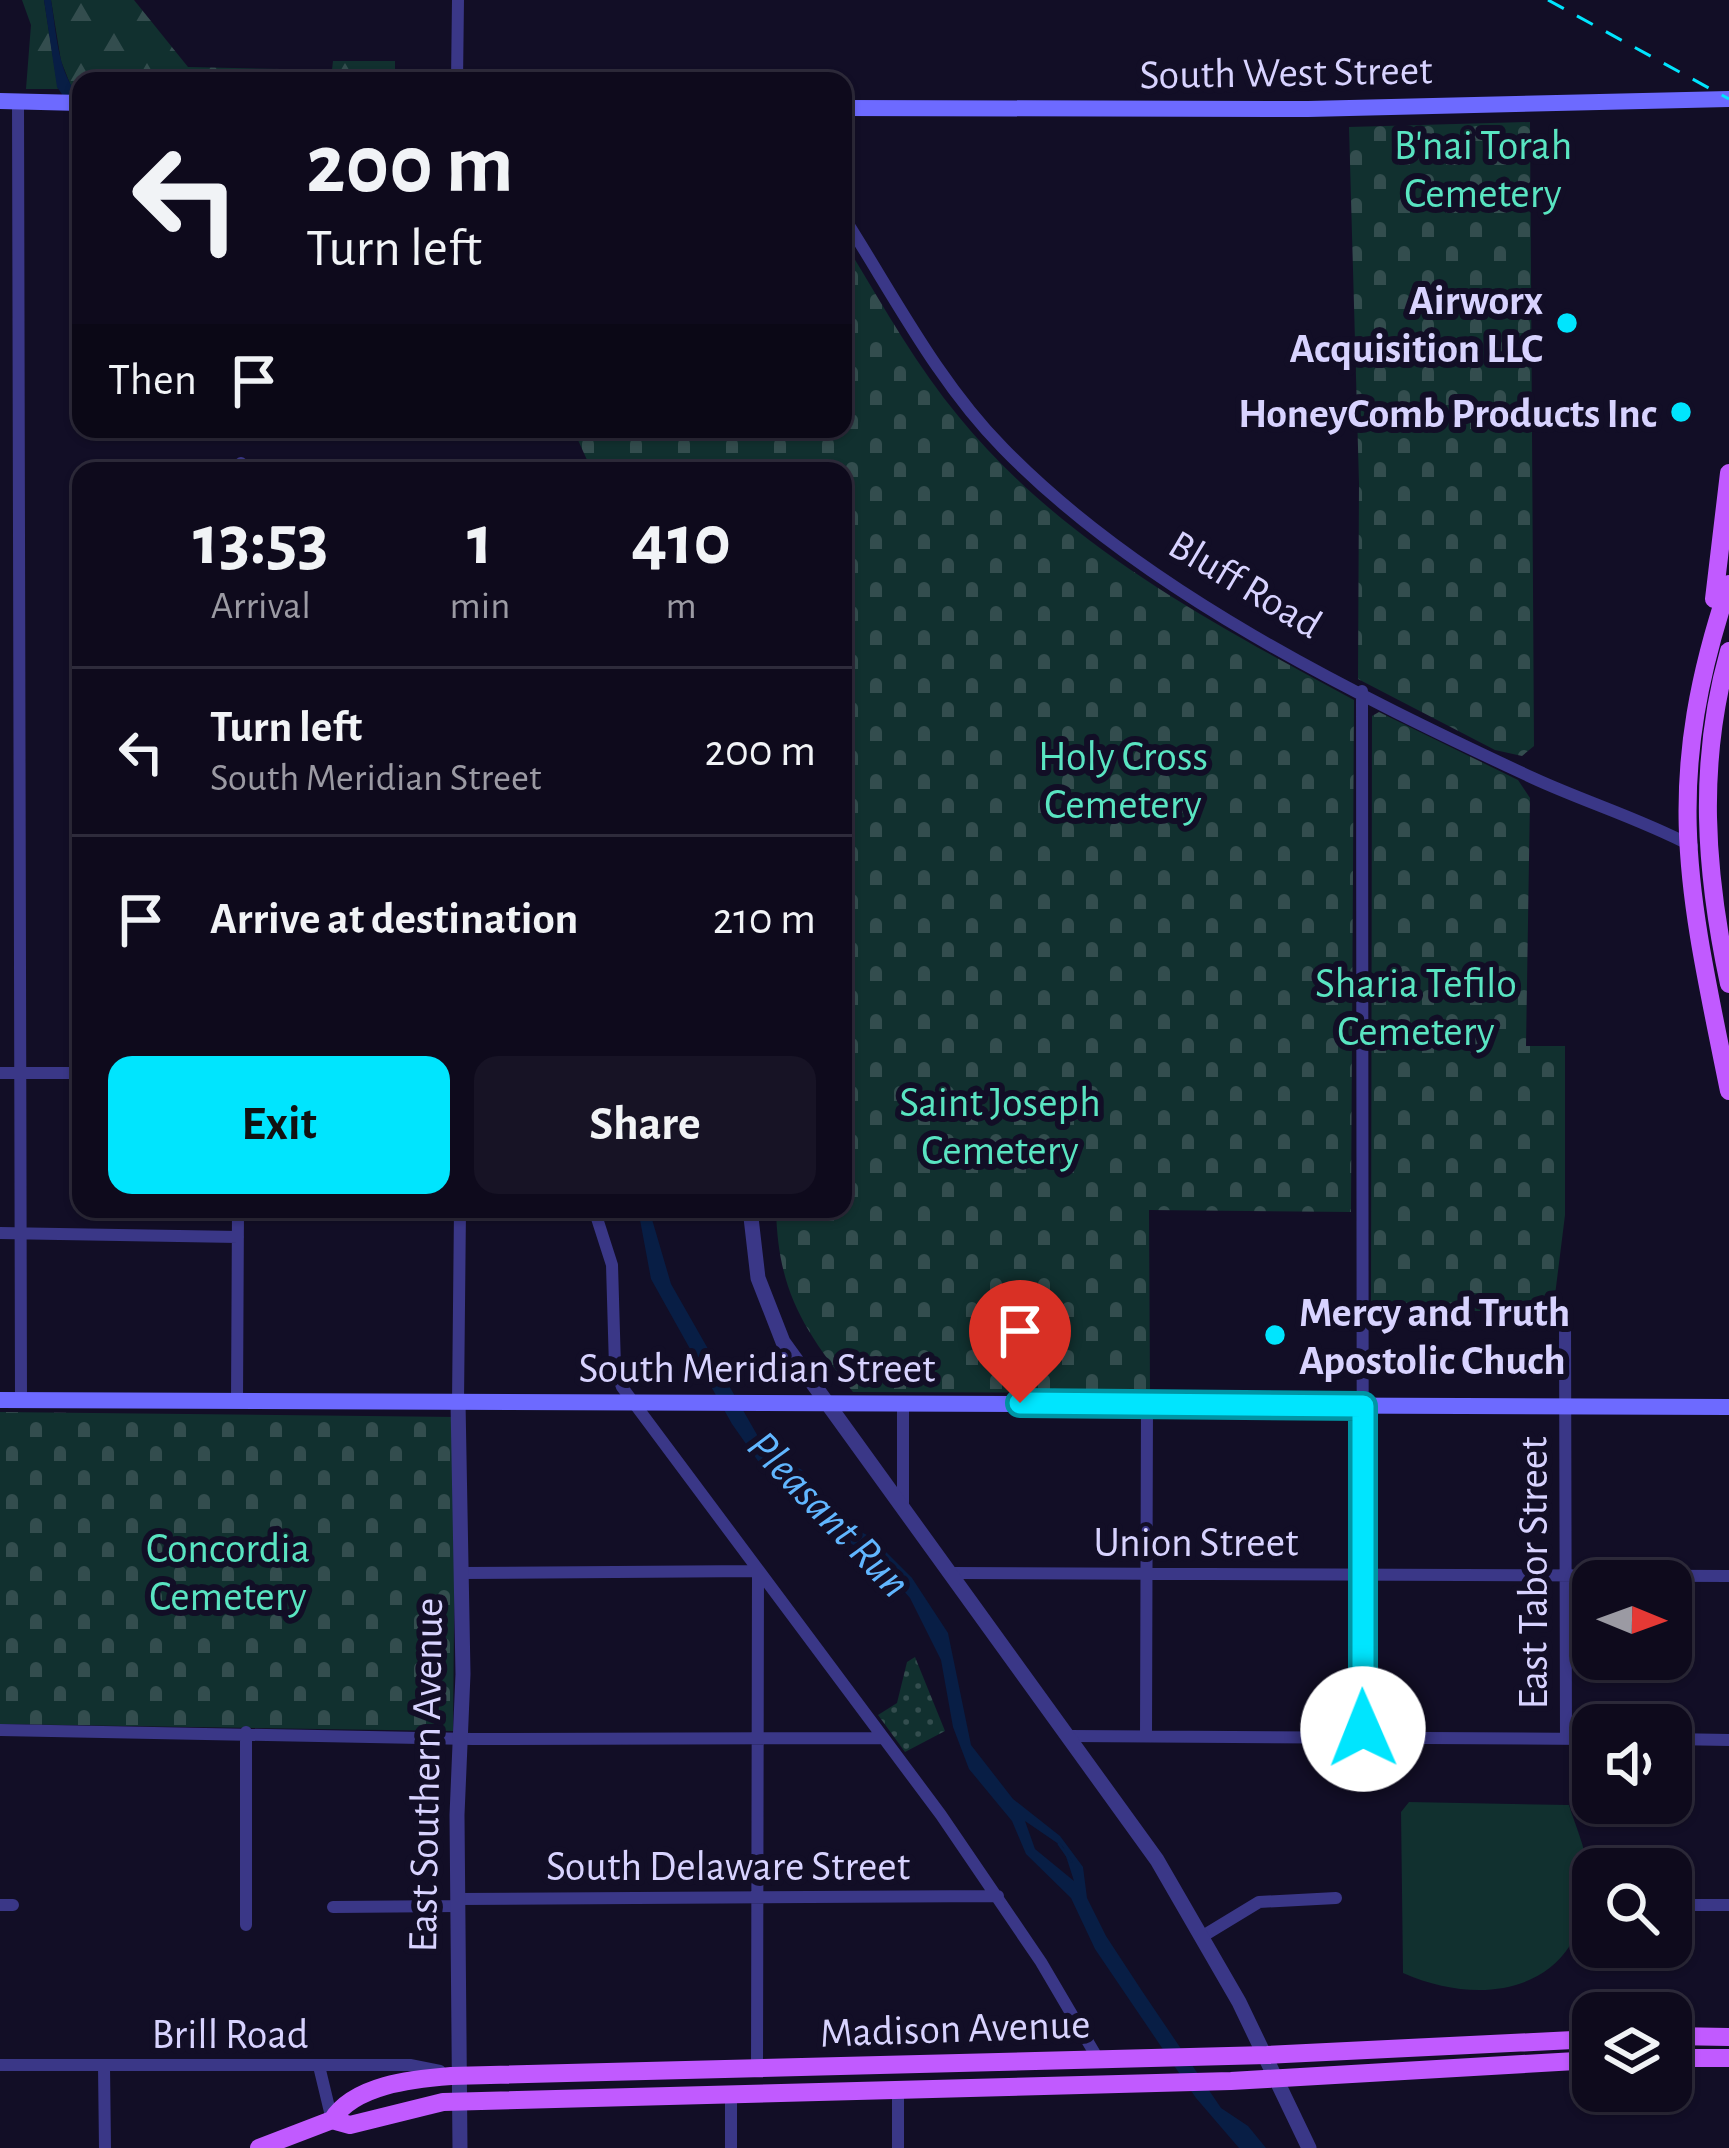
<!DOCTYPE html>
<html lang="en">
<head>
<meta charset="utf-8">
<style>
	:root { --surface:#0e0a1c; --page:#171325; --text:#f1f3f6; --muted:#9b9aa3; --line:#2e2b3b; --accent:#00e5fe }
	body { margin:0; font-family:"Alegreya Sans",sans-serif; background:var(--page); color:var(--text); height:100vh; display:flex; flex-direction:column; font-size:45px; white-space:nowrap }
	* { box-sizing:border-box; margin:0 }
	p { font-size:39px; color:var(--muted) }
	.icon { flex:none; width:66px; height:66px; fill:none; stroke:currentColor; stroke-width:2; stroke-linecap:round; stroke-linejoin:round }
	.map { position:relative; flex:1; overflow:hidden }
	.sheet { position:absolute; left:72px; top:462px; width:780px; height:756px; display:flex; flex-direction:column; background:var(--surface); border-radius:24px; box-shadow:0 3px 9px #0004,0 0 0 3px var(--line) }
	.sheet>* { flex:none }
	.top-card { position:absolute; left:72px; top:72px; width:780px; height:366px; border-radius:24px; box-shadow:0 3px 9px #0004,0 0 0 3px var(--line); background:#0e0a1c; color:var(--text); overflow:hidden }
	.needle { width:78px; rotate:91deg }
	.buttons { position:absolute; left:1572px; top:1560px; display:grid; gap:24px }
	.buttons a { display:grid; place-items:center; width:120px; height:120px; border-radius:24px; background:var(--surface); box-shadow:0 3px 9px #0004,0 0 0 3px var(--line); font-size:60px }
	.pin { position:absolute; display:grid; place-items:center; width:102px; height:102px; color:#fff; margin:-123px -51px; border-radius:50% 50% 50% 0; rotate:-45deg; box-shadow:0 0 12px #0007 }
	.pin .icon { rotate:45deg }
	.me { position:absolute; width:132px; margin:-66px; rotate:359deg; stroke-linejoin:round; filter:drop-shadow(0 0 9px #0008) }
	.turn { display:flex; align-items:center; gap:42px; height:252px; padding:0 36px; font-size:54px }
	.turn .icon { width:156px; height:156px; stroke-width:2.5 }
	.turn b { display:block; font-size:84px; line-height:102px }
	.then { display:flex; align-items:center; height:114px; padding:0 36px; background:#0003; gap:24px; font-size:45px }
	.eta { display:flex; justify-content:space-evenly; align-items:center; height:204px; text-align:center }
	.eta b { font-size:72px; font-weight:600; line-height:84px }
	.button { display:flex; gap:24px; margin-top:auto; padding:24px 36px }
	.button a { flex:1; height:138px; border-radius:24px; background:var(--accent); color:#111; font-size:48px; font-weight:600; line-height:138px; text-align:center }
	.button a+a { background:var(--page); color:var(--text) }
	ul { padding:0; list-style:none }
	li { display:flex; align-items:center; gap:36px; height:168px; padding:0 36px; border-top:3px solid var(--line) }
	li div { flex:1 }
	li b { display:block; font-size:45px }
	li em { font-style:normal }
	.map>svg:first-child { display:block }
	.green { fill:url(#green-dots) }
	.forest { fill:url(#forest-firs) }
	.cemetery { fill:url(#cemetery-stones) }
	.pitch { fill:#11302f }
	.water { fill:#081e45; fill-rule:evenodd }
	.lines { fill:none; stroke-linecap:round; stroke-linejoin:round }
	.stream { stroke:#081e45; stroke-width:3 }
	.minor { stroke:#3a3787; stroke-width:12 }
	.tertiary { stroke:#3a3787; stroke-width:15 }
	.secondary { stroke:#6d6aff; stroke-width:16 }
	.primary { stroke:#c15aff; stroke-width:18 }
	.rail { stroke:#00e5fe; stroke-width:3; stroke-dasharray:18 15; stroke-linecap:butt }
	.route-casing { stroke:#0095a5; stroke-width:30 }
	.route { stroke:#00e5fe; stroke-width:21 }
	.poi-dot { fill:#00e5fe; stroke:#120e26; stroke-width:4.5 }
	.labels { text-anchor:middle; stroke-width:12; stroke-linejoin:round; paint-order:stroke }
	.street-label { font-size:42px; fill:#d8d3ff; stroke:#120e26 }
	.park-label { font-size:42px; fill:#59e4c1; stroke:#120e26 }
	.poi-label { font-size:42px; font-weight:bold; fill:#d8d3ff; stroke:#120e26; text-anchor:end }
	.water-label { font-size:45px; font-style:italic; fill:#61b6ff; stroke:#120e26 }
</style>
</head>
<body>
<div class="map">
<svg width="1729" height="2148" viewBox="0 0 1729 2148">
	<defs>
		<pattern id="green-dots" width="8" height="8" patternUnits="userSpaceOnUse" patternTransform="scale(3)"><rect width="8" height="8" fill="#11302f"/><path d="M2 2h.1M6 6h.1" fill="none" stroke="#334d4e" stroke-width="1.8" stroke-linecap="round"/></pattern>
		<pattern id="forest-firs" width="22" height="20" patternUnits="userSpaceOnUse" patternTransform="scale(3)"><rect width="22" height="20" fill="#11302f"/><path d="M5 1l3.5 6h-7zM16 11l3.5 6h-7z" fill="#334d4e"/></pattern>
		<pattern id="cemetery-stones" width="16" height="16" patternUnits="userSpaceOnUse" patternTransform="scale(3)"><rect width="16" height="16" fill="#11302f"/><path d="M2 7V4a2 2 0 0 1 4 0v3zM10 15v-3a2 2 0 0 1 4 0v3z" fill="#334d4e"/></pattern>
	</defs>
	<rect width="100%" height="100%" fill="#120e26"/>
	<path class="green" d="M915 1657 945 1731 905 1752 878 1715 897 1703 907 1662Z"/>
	<path class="forest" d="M22 0H44L58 89H26L31 25Z
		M51 0H134L188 67 332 70 333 61H395V81H81V91H73L61 61Z"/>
	<path class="cemetery" d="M1530 122 1534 746 1522 756 1495 750 1358 679 1359 483 1349 127Z
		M843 240C880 300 914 363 959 417 1065 546 1210 622 1354 700L1351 1212 1149 1210 1150 1393 853 1392C803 1329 778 1291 776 1209H843V471H592L573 429H843Z
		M1379 712 1518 780 1530 798 1526 1046H1565V1215L1553 1311H1371L1372 716Z
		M0 1412 456 1417 453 1731 0 1724Z"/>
	<path class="pitch" d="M1409 1802 1569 1805C1575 1825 1586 1848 1587 1869 1593 1984 1494 2013 1403 1973L1401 1812Z"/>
	<path class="water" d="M44 0H51C57 35 57 72 81 99V122L57 87Z
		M638 1209H649L671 1284 764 1447 802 1470 841 1522 871 1537 912 1578 948 1633 971 1745 1013 1799 1060 1836 1083 1867 1087 1898 1106 1936 1142 1991 1221 2108 1248 2126 1266 2148H1239L1196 2098 1095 1949 1071 1898 1026 1854 1012 1821 969 1769 953 1727 941 1660 910 1598 878 1562 836 1533 796 1486 763 1468 732 1424 651 1279ZM1025 1821 1063 1847 1074 1881 1035 1849Z"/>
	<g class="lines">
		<path class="stream" d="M1059 1844 1071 1861"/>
		<path class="minor" d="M457 81 458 0
			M18 101 21 1400
			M843 216C893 294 937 381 1003 448 1142 591 1353 694 1533 778 1585 802 1641 819 1692 846
			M241 471V463
			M1362 691 1363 1737
			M0 1073H81
			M594 1209 612 1265 615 1367 622 1387 941 1815 1041 1962 1098 2059
			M0 1233 238 1237
			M1565 1318 1566 1739
			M237 1401 238 1209
			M458 1402 460 1209
			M903 1509V1403
			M462 1573 758 1571 757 2068
			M951 1573 1729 1576
			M0 1730 472 1739 881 1738
			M1146 1735 1147 1404
			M1070 1736 1593 1739
			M1671 1739 1729 1740
			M458 1899 998 1896
			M0 1905H13
			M1671 1905H1729
			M333 1907 458 1906
			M246 1925V1732
			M1203 1936 1259 1902 1336 1898
			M0 2065H410L440 2071
			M104 2066 105 2148
			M319 2066 332 2120
			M731 2094V2148
			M898 2148V2090"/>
		<path class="tertiary" d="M750 1209 758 1278 783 1342 1157 1860 1239 2002 1309 2148
			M458 1402 463 1674 457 1815 460 2148"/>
		<path class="secondary" d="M0 101 81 103
			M843 108 1308 109 1729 99
			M0 1400 1729 1407"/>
		<path class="primary" d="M1729 584C1661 786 1688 889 1729 1091
			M1714 599 1729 473
			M1729 651C1697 764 1705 871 1729 984
			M1671 2036 1729 2037
			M1671 2058H1729
			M332 2120C354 2085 412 2079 451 2076L1267 2055 1593 2039
			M259 2148 332 2120 350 2125 443 2102 1231 2081 1593 2060"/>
		<path class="rail" d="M1548 0 1729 99"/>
	</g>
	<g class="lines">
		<defs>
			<path id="route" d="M1020 1403 1363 1406V1729"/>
		</defs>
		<use href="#route" class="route-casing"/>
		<use href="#route" class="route"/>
	</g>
	<g class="poi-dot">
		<circle cx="1567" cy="323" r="12"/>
		<circle cx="1681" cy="412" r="12"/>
		<circle cx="1275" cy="1335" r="12"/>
	</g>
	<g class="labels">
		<g class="street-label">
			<text transform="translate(1286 71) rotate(-1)" y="15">South West Street</text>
			<text transform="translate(1246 583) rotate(31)" y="15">Bluff Road</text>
			<text x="757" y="1382">South Meridian Street</text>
			<text x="1196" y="1556">Union Street</text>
			<text transform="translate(1532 1573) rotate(-90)" y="15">East Tabor Street</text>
			<text transform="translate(424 1775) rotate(-89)" y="15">East Southern Avenue</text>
			<text x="728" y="1880">South Delaware Street</text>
			<text transform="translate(955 2027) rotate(-2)" y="15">Madison Avenue</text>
			<text x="230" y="2048">Brill Road</text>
		</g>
		<g class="park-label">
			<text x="1483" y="159">B'nai Torah<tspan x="1483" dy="48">Cemetery</tspan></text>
			<text x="1123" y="770">Holy Cross<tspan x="1123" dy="48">Cemetery</tspan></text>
			<text x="1416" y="997">Sharia Tefilo<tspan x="1416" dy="48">Cemetery</tspan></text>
			<text x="1000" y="1116">Saint Joseph<tspan x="1000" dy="48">Cemetery</tspan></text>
			<text x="228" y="1562">Concordia<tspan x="228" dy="48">Cemetery</tspan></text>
		</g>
		<g class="poi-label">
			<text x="1543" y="314">Airworx<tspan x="1543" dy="48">Acquisition LLC</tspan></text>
			<text x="1657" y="427">HoneyComb Products Inc</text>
			<text x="1299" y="1326" text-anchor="start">Mercy and Truth<tspan x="1299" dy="48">Apostolic Chuch</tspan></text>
		</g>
		<g class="water-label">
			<text transform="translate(830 1513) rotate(46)" y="16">Pleasant Run</text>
		</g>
	</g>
</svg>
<div class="buttons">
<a><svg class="needle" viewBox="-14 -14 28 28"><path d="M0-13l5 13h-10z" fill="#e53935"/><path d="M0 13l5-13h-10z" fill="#9b9aa3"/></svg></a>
<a><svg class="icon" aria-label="sound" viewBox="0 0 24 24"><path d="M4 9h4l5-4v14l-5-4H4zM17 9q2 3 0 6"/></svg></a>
<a><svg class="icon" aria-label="search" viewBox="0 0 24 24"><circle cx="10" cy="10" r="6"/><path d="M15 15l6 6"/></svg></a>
<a><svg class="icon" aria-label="layers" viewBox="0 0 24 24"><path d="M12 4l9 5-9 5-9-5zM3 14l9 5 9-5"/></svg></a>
</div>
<div class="pin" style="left:1020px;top:1403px;background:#d93025"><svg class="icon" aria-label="arrive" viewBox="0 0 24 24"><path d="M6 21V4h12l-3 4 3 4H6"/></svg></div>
<svg class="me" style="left:1363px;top:1729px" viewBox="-20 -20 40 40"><circle r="19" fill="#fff"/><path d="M0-13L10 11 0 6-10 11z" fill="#00e5fe"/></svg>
<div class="top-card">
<div class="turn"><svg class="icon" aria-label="left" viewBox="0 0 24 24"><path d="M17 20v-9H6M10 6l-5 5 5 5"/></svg><div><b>200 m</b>Turn left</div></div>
<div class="then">Then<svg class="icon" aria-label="arrive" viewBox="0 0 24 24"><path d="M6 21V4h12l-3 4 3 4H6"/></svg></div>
</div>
<section class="sheet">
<div class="eta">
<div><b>13:53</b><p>Arrival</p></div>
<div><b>1</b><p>min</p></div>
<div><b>410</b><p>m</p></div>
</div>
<ul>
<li><svg class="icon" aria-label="left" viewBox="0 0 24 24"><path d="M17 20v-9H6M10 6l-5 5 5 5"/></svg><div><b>Turn left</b><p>South Meridian Street</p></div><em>200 m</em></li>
<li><svg class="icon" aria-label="arrive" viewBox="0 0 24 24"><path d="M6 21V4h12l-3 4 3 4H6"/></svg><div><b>Arrive at destination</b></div><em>210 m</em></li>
</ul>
<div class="button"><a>Exit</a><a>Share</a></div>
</section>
</div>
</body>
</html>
